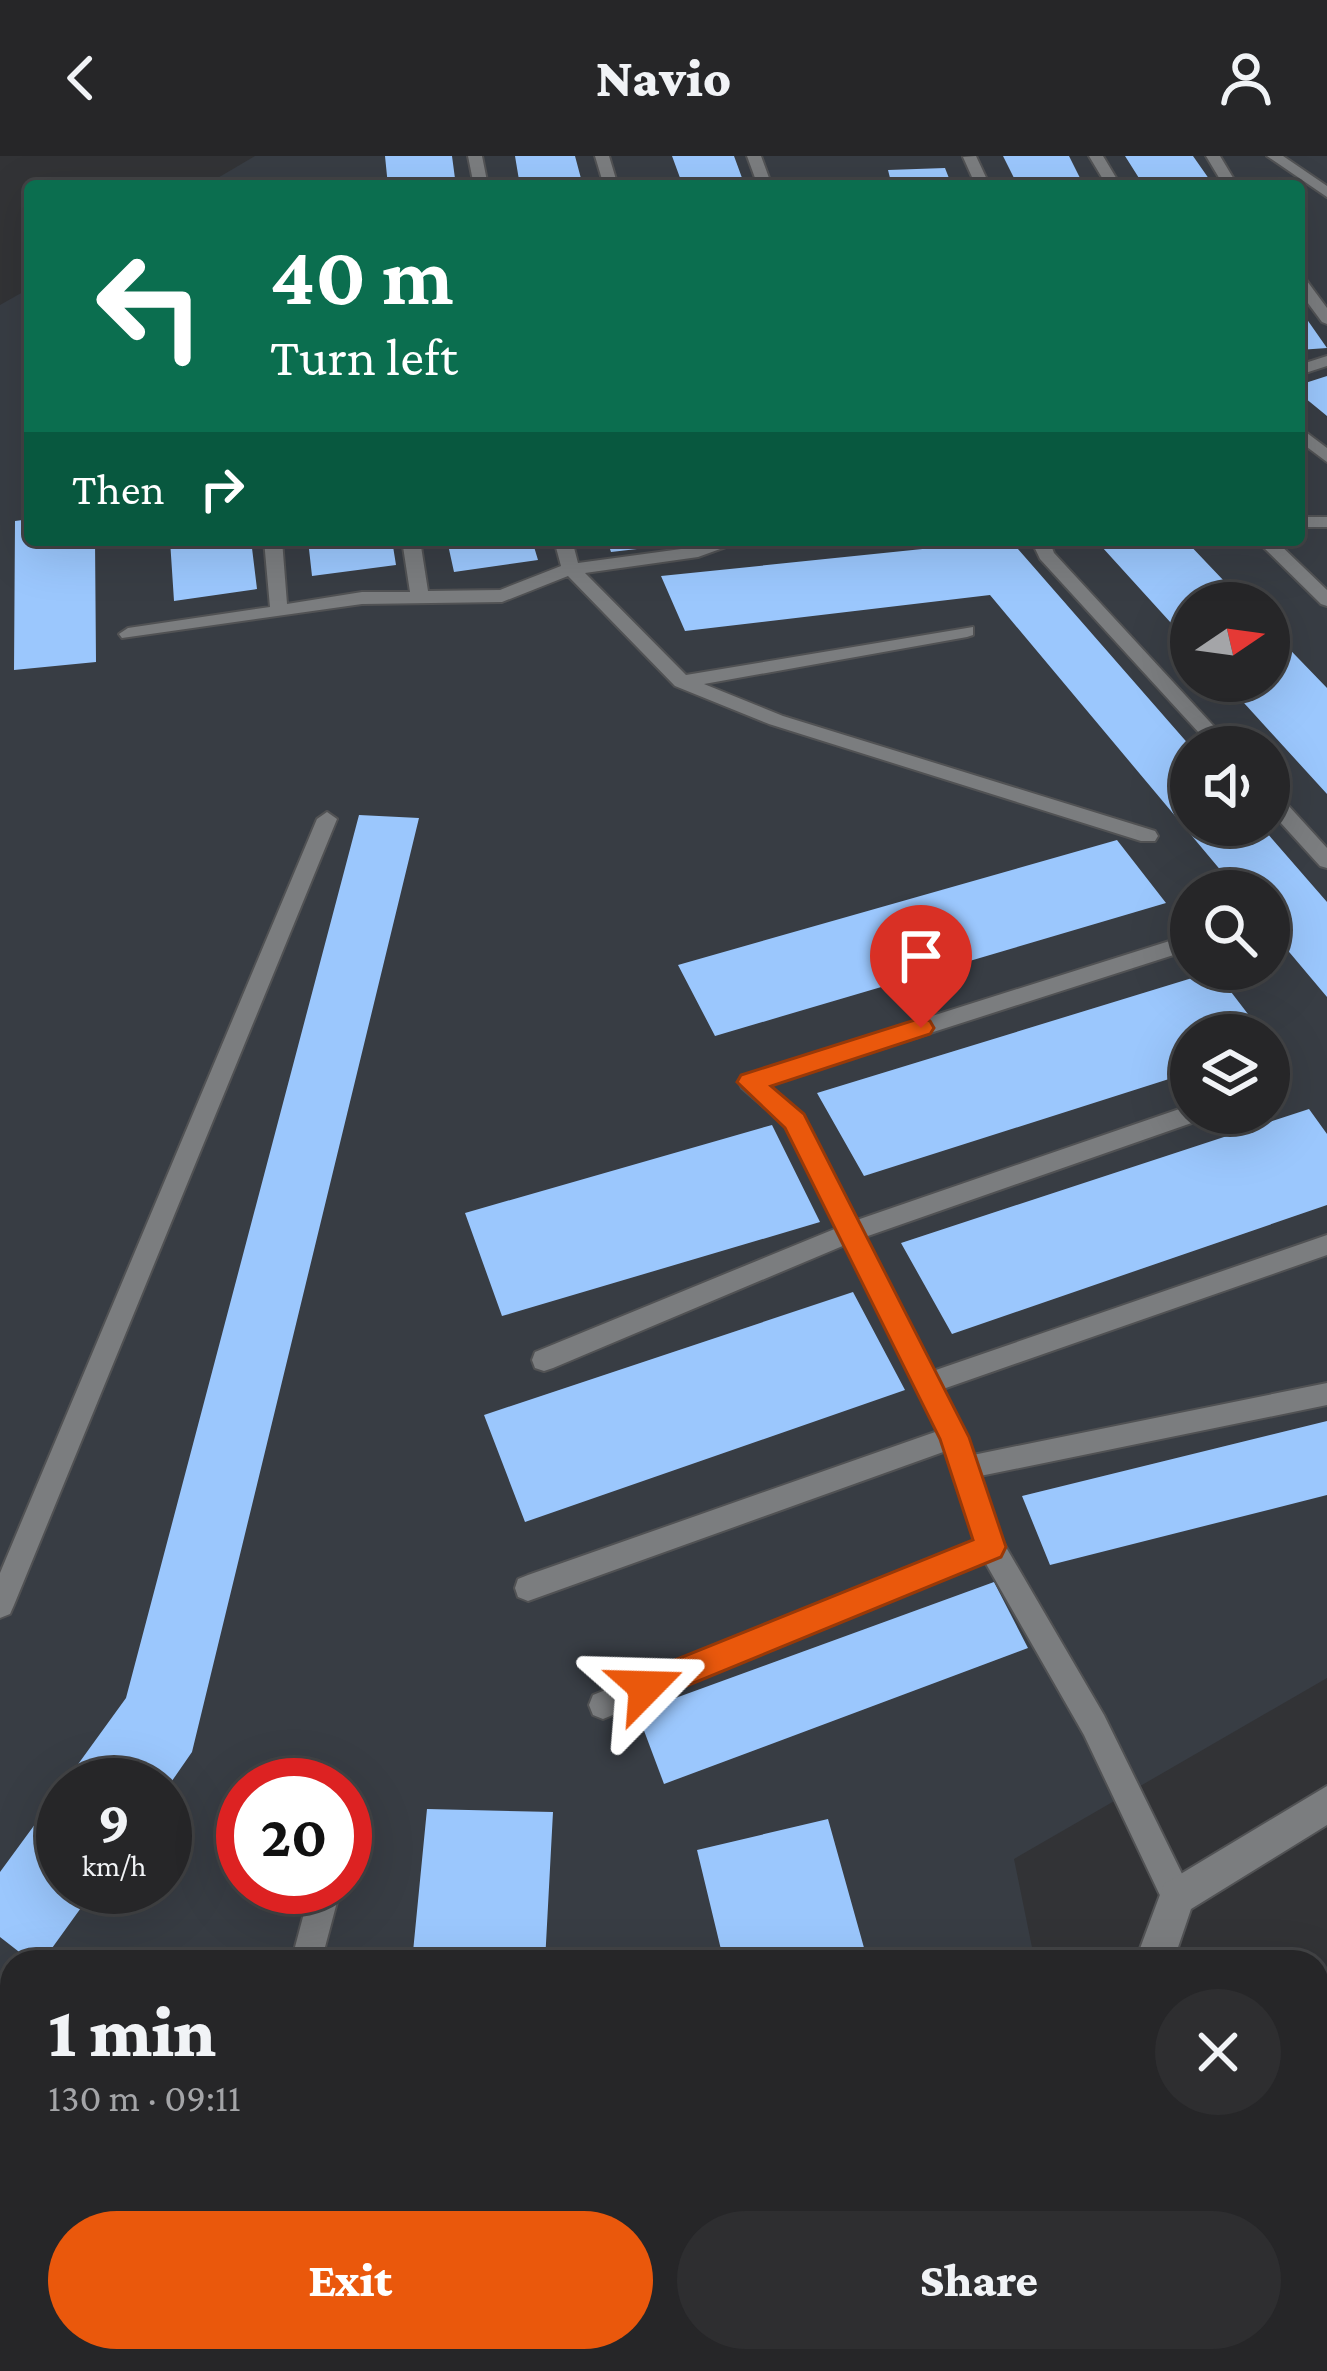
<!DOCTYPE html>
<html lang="en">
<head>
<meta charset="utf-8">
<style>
	:root { --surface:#262628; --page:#2e2e30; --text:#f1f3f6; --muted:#a4a5a8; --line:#424345; --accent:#ea580c }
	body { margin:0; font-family:"Crimson Pro",serif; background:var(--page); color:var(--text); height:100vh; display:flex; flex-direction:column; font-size:45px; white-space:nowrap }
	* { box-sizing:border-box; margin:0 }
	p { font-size:39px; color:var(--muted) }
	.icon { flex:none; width:66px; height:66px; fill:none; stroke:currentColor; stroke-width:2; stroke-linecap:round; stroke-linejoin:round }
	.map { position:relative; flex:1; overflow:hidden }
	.drawer { position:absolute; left:0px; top:1794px; width:1329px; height:423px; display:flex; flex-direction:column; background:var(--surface); border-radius:36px 36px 0 0; box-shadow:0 12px 48px #0002,0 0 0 3px var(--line) }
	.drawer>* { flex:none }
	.top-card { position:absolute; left:24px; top:24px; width:1281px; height:366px; border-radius:12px; box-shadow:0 12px 48px #0002,0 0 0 3px var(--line); background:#0b6e4f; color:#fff; overflow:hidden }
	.needle { width:78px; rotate:77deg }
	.fabs { position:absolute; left:1170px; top:426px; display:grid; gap:24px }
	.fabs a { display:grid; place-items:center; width:120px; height:120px; border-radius:50%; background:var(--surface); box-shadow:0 12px 48px #0002,0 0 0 3px var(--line); font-size:60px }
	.speed { position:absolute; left:36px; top:1602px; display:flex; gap:24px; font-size:60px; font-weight:700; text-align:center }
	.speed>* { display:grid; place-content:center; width:156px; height:156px; border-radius:50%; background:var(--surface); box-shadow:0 12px 48px #0002,0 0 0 3px var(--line); line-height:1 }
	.speed small { font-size:30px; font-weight:400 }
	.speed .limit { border:18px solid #d22; background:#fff; color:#111 }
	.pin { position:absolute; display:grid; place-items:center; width:102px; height:102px; color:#fff; margin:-123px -51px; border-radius:50% 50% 50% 0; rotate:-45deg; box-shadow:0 0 12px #0007 }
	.pin .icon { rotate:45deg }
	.me { position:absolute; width:132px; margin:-66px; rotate:68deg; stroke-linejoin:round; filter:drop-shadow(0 0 9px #0008) }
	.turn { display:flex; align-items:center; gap:42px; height:252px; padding:0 48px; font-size:54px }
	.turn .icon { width:156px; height:156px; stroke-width:2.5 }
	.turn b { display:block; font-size:84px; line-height:102px }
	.then { display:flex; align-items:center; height:114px; padding:0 48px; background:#0003; gap:24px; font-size:45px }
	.round { display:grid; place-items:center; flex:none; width:126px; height:126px; border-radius:63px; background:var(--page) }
	.head { display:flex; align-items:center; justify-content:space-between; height:204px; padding:0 48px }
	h1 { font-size:72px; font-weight:800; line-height:90px }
	.action { display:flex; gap:24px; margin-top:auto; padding:24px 48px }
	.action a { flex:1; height:138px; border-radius:72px; background:var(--accent); color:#fff; font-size:48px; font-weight:800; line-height:138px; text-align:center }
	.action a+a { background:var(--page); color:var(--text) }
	header { display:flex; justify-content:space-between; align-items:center; height:156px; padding:0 48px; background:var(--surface); font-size:54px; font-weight:800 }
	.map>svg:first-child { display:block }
	.built { fill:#383d44; fill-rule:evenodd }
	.building { fill:#9bc7fd }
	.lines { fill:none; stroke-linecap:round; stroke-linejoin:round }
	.lane-casing { stroke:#515254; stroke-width:4 }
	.street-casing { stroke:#515254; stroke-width:4 }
	.lane { fill:#7b7d7f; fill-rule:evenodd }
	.street { fill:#7b7d7f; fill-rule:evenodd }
	.route { fill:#ea580c; stroke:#983908; stroke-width:3 }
</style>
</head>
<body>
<header><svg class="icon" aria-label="back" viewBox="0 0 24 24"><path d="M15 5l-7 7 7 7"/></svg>Navio<svg class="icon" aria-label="person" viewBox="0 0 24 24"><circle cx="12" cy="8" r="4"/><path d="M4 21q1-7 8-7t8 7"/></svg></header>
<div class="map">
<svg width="1327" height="2215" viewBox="0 0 1327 2215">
	<rect width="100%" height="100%" fill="#323336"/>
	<path class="built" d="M255 0H1327V1522L1014 1703 1035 1806H12V2205H1120L1123 2215H0V149L30 132V384H1299V30H204ZM1191 447H1269V525H1191ZM1191 591H1269V669H1191ZM1191 735H1269V813H1191ZM1191 879H1269V957H1191ZM63 1629H165V1731H63ZM243 1629H345V1731H243Z"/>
	<path class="building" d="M385 0H452L456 30H388Z
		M515 0H575L583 30H520Z
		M672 0H734L745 30H683Z
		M1003 0H1069L1084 30H1018Z
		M1125 0H1193L1214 30H1144Z
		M945 12 952 30H892L888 14Z
		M1299 152 1327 192 1299 194Z
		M1327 220V260L1299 237V229Z
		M30 363V384H95L96 506 14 514 15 365Z
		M170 384H251L257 433 174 445Z
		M308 384H392L396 409 312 420Z
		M447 384H532L538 404 454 416Z
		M607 384H688L689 387 611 396Z
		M1010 384 1191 591V669H1260L1327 746V841L1269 772V735H1238L990 439 685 475 661 420Z
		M1128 384H1185L1245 447H1191V489L1102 391Z
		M1269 472 1327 532V638L1224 525H1269Z
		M359 659 419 662 192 1596 165 1635V1629H63L126 1542Z
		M1117 684 1166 747 715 880 678 809Z
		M1215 815 1264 879H1191V916L864 1020 817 937Z
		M1309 953 1327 978V1049L952 1178 901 1087Z
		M772 969 820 1066 502 1160 465 1057Z
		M853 1136 905 1234 525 1366 484 1259Z
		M1327 1265V1339L1050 1409 1022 1340Z
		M994 1426 1028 1492 664 1628 637 1556Z
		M63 1630V1731H96L42 1806H32L0 1781V1716Z
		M427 1653 553 1656 545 1806H412Z
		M828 1663 868 1806H724L697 1694Z"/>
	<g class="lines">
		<defs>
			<path id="lane" d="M468 0H482L488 30H474Z
				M595 0H609L618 30H604Z
				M747 0H761L772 30H758Z
				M1089 0H1103L1121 30H1107Z
				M1206 0H1220L1238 30H1224Z
				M1267 0H1283L1327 30V41Z
				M963 1 976 0 990 30H976Z
				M1299 119 1304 121 1327 152V168L1322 166 1299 135Z
				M1327 200V210L1299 219V209Z
				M1299 271 1327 292V306L1299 285Z
				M1299 361H1327V371H1299Z
				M264 384H282L287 448 362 436H410L402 384H420L428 435 500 434 561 410 554 384H572L578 407 696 391 718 384H745L698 401 585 417 686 519 973 471V479L967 481 704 528 783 560 1155 675 1158 680 1155 685H1141L769 568 675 530 568 420 502 446 362 448 122 482 119 478 128 472 270 451Z
				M1031 384H1049L1054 397 1233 591H1212L1040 403Z
				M1256 384H1275L1327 434V450L1321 448Z
				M1269 634 1276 636 1327 692V712L1320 710 1269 654Z
				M327 656 337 663 14 1449 10 1458 0 1462V1417L317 663Z
				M1179 782 1190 790 1186 795 768 929 803 959 857 1064 1191 949V957H1206L1203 963 865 1081 933 1215 1327 1079V1099L943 1233 973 1299 1327 1227V1249L980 1320 1003 1386 1104 1559 1188 1730 1192 1741 1188 1752 1177 1756 1166 1752 1084 1579 985 1406 603 1563 593 1559 589 1549 593 1539 976 1385 946 1295 528 1445 518 1441 515 1432 518 1423 528 1419 938 1275 845 1089 553 1212 544 1215 535 1212 532 1204 535 1196 837 1072 787 971 742 932 739 926 742 920Z
				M311 1731H341L321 1806H291Z
				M200 2205H234V2215H200Z
				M988 2205H1044L1040 2215H984Z"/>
			<path id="street" d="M1327 1630V1669L1191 1753 1173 1806H1135L1164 1728Z
				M1177 2205H1219L1221 2215H1179Z"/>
		</defs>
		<use href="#lane" class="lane-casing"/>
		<use href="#street" class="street-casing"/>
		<use href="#lane" class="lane"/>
		<use href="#street" class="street"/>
	</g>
	<path class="route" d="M921 862 930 865 934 872 930 878 771 930 804 958 969 1281 1006 1391 1001 1401 657 1542 646 1546 635 1542 630 1531 635 1520 973 1384 940 1283 785 972 737 926 741 919Z"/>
</svg>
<div class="fabs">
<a><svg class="needle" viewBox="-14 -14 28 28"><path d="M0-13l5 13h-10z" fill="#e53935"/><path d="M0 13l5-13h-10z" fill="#a4a5a8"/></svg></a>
<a><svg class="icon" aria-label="sound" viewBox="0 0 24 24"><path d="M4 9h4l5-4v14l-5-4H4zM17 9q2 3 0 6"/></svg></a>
<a><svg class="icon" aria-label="search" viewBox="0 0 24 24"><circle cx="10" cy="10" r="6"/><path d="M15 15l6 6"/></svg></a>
<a><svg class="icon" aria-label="layers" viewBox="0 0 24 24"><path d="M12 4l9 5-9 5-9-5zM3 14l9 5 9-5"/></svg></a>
</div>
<div class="speed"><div>9<small>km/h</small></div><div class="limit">20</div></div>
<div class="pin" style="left:921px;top:872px;background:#d93025"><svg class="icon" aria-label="arrive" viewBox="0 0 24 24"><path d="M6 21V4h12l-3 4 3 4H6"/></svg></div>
<svg class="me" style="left:646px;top:1531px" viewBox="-20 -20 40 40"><path d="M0-17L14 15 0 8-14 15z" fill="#ea580c" stroke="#fff" stroke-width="4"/></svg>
<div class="top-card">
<div class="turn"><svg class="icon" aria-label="left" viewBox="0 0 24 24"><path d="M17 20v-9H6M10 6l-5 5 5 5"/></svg><div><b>40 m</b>Turn left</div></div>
<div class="then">Then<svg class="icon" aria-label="right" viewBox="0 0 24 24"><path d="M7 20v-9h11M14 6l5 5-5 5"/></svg></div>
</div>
<section class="drawer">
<div class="head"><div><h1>1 min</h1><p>130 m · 09:11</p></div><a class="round"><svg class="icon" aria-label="close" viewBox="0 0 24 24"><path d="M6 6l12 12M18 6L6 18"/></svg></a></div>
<div class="action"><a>Exit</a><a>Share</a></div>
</section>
</div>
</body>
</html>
